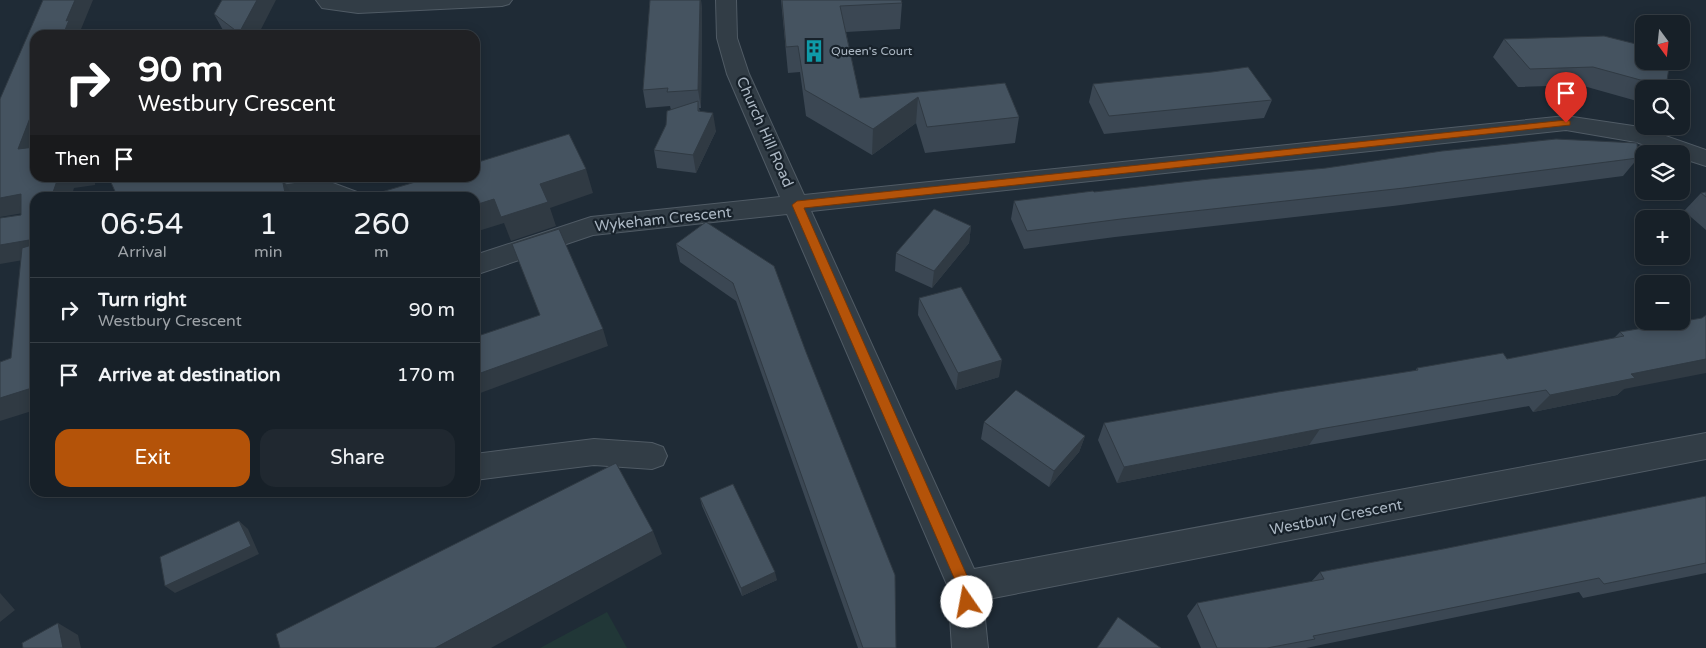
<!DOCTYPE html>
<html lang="en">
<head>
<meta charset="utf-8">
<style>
	:root { --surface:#172028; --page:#202830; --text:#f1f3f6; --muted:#9ea3a8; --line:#363e45; --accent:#b45309 }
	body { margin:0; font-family:"Varela Round",sans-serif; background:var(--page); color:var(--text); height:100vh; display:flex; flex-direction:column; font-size:19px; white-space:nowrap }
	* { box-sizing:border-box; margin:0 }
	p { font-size:16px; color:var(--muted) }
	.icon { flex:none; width:28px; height:28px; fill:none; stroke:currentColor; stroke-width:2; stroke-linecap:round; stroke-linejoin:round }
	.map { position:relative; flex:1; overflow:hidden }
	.sheet { position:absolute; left:30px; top:192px; width:450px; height:305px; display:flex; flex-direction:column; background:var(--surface); border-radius:15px; box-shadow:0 2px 12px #0003,0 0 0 1px var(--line) }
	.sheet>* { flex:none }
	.top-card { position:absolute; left:30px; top:30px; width:450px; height:152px; border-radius:15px; box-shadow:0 2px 12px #0003,0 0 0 1px var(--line); background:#202124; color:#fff; overflow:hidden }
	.needle { width:32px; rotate:165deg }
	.buttons { position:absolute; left:1635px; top:15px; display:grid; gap:10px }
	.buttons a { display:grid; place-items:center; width:55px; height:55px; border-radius:10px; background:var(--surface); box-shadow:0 2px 12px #0003,0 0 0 1px var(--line); font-size:25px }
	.pin { position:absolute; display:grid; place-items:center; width:42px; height:42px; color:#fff; margin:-51px -21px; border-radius:50% 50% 50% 0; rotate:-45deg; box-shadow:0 0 5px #0007 }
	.pin .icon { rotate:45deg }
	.me { position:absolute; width:55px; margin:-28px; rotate:348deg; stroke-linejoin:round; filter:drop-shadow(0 0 4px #0008) }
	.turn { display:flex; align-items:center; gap:18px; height:105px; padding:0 25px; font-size:22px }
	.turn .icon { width:65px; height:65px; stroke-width:2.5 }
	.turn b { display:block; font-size:35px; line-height:42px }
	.then { display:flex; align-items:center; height:48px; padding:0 25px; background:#0003; gap:10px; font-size:19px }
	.eta { display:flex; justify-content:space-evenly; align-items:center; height:85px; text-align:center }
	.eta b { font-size:30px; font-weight:600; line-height:35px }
	.button { display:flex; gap:10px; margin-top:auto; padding:10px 25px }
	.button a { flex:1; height:58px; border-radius:15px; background:var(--accent); color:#fff; font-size:20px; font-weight:600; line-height:58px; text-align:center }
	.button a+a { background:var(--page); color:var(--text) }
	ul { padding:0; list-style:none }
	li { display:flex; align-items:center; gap:15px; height:65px; padding:0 25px; border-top:1px solid var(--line) }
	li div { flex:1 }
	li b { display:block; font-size:19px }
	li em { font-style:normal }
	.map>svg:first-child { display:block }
	.green { fill:#213737 }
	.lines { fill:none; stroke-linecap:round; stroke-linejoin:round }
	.minor-casing { stroke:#505b65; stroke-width:2 }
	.minor { fill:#323d46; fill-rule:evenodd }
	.wall { fill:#3b4753 }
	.shaded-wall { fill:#303a43 }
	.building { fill:#455360; stroke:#303a43 }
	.route { fill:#b45309; stroke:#753606 }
	.labels { text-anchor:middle; stroke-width:4.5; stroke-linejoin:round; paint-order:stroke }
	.far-poi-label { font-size:12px; fill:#acb8c4; stroke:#18222b; text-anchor:start }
	.street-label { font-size:15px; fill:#acb8c4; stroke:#18222b }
</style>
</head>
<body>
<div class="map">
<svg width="1706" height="648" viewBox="0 0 1706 648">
	<rect width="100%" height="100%" fill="#1f2b36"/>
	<path class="green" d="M607 612 627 648H540Z"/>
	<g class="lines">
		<defs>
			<path id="minor" d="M316 0H512L509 4 502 6 358 13 322 8Z
				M716 0H736L737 38 749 74 804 195 1566 116 1640 127 1706 150V166L1681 158V154H1670L1636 142 1566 130 811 211 974 569 1706 433V459L983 600 988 648H952L948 587 787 214 593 235 475 275V255L591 217 780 197 727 74 717 38Z
				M322 179 357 192 360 198H324L320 196 266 198 264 193 267 187Z
				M594 439 652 443 663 447 667 456 663 465 652 469 594 465 475 480V454Z"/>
		</defs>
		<use href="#minor" class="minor-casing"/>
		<use href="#minor" class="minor"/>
	</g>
	<path class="wall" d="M650 0H701L702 12 701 108H699L700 112 716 131 696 173 657 168 654 150 666 125 671 110 670 106 646 108 643 90Z
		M781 0H901L902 3 900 29 846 32 860 98 1005 83 1019 117 1015 143 925 153 916 123 872 155 806 116 800 72 788 73Z
		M214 14 258 35H229L224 32Z
		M1504 39 1666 87 1665 89H1644V103L1580 85 1518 87 1493 57Z
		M1093 84 1272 100 1264 118 1104 134 1089 102Z
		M1638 158 1623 176 1393 206 1115 237 1024 249 1011 219 1014 201 1094 192Z
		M1706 192V230L1684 211 1701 193Z
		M706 222 896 648H858L736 301 680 262 676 244Z
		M971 226 969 243 932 288 895 271 896 253Z
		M919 298 999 377 956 390 918 315Z
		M1702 318 1617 395 1533 412 1529 406 1309 445 1117 483 1098 440 1104 423 1415 371 1417 368 1507 359 1614 338 1620 332Z
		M984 422 1085 436 1079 452 1049 487 981 439Z
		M1706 496V573L1583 598 1579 592 1306 648H1201L1187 616 1197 603 1311 582 1320 572 1443 549Z
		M700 498 777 580 742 596 702 506Z"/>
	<path class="shaded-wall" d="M75 0H93L79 34V35H63L66 21Z
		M257 0H276L258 35H241L239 33Z
		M700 0H701L702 12 701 108 698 90Z
		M918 97 916 123 872 155 873 129Z
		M35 105V158L18 149Z
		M713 113 716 131 696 173 693 155Z
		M586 169 593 193 550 208 556 226 511 241 504 223 475 232V205Z
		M58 178H95V185L74 188 71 198H51Z
		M251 178H265L269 185 262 192Z
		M282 178 294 198H286Z
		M21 194 35 211 0 217V198Z
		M971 226 969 243 932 288 934 271Z
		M35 239V258L0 264V245Z
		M603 329 608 346 475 395V375Z
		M1706 359V373L1624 389 1617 395 1533 412 1550 395 1631 374Z
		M1002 360 999 377 956 390 958 373Z
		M35 387V410L0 421V398Z
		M1320 429 1309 445 1117 483 1124 467Z
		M1085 436 1079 452 1049 487 1054 471Z
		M239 521 248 529 259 554 175 593 165 586Z
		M653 531 662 554 491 648H435Z
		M775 572 777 580 742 596 741 588Z
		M0 593 15 610 0 622Z
		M58 623 78 635 81 648H63Z"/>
	<path class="building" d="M43 0H75L66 21 69 20 63 35H35V105L18 149 35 147V178H58L51 198H35V239L0 245V218L21 215V194L0 198V99Z
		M222 0H257L239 33 214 14Z
		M650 0H700L698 90 667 92 668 88 643 90Z
		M782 0H901L902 3 840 6 860 98 1005 83 1019 117 927 127 918 97 873 129 805 90 798 46 786 47Z
		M1604 36 1644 46V61H1670L1666 87 1593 67 1530 69 1504 39Z
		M1248 67 1272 100 1109 116 1093 84 1212 72Z
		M698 101V111L713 113 693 155 654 150 666 125 667 111Z
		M569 134 586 169 540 184 548 202 501 217 494 199 475 205V198H379L378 193 429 178H475V163Z
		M1556 139 1637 143 1638 158 1404 188 1121 219 1027 231 1014 201 1093 191 1094 192 1209 179 1326 168 1442 151Z
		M109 178H251V179H264L267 182 282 178 286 198H118Z
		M1706 192V197L1701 193Z
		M934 209 971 226 934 271 896 253Z
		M706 222 774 266 806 352 895 575 896 648H863L733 283 676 244Z
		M559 229 603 329 475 375V337L540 315 512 244Z
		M35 244V387L0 398V362L11 358 22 248Z
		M961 287 1002 360 958 373 919 298Z
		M1706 315V359L1631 374 1635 378 1550 395 1546 390 1320 429 1124 467 1104 423 1278 392 1418 370 1417 368 1503 353 1507 359 1624 336 1620 332 1702 318Z
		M1016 390 1085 436 1054 471 984 422Z
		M616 463 653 531 435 648H280L276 634Z
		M733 484 775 572 741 588 700 498Z
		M1706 496V563L1604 584 1599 578 1313 636 1315 639 1267 648H1217L1197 603 1324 579 1320 572 1443 549Z
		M239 521 251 546 165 586 160 557Z
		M1118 617 1161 648H1097Z
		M58 623 63 648H23L22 643Z"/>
	<path class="route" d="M1566 120 1570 121V125L804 208 972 587 974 602 972 607 967 609 962 607 958 587 792 205 797 201Z"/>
	<defs>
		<symbol id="building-bare" viewBox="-9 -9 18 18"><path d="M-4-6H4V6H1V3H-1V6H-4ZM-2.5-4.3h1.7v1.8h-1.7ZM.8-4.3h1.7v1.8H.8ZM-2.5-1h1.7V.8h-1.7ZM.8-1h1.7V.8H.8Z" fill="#0f9aa8" stroke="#18222b" stroke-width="2.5" paint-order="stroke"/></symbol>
	</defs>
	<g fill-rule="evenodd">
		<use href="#building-bare" x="798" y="35" width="32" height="32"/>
	</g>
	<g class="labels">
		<g class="far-poi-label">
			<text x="831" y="55">Queen's Court</text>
		</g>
		<g class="street-label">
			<text transform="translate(765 132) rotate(66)" y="5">Church Hill Road</text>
			<text transform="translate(663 219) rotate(-6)" y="5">Wykeham Crescent</text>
			<text transform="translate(1336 517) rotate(-11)" y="5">Westbury Crescent</text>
		</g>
	</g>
</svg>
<div class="buttons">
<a><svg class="needle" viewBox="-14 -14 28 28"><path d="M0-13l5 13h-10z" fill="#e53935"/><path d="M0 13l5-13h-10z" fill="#9ea3a8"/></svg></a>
<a><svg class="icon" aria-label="search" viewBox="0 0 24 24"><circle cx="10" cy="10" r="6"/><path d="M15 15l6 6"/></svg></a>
<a><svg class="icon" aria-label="layers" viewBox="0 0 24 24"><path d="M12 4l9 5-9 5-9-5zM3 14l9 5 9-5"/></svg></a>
<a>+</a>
<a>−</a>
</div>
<div class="pin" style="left:1566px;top:123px;background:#d93025"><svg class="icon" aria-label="arrive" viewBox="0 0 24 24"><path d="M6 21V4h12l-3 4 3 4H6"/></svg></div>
<svg class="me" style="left:967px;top:602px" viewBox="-20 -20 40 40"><circle r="19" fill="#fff"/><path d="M0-13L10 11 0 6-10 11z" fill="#b45309"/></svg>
<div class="top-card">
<div class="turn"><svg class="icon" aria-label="right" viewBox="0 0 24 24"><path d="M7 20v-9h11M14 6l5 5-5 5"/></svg><div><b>90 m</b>Westbury Crescent</div></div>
<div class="then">Then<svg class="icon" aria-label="arrive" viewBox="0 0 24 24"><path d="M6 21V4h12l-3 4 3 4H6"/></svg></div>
</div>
<section class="sheet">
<div class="eta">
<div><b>06:54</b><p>Arrival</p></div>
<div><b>1</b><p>min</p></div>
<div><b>260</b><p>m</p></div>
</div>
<ul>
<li><svg class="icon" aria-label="right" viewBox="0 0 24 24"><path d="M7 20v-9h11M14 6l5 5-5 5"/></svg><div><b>Turn right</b><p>Westbury Crescent</p></div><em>90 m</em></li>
<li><svg class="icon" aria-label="arrive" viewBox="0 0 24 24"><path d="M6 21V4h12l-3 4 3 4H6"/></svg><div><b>Arrive at destination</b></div><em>170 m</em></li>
</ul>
<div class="button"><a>Exit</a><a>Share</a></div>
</section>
</div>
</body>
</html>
